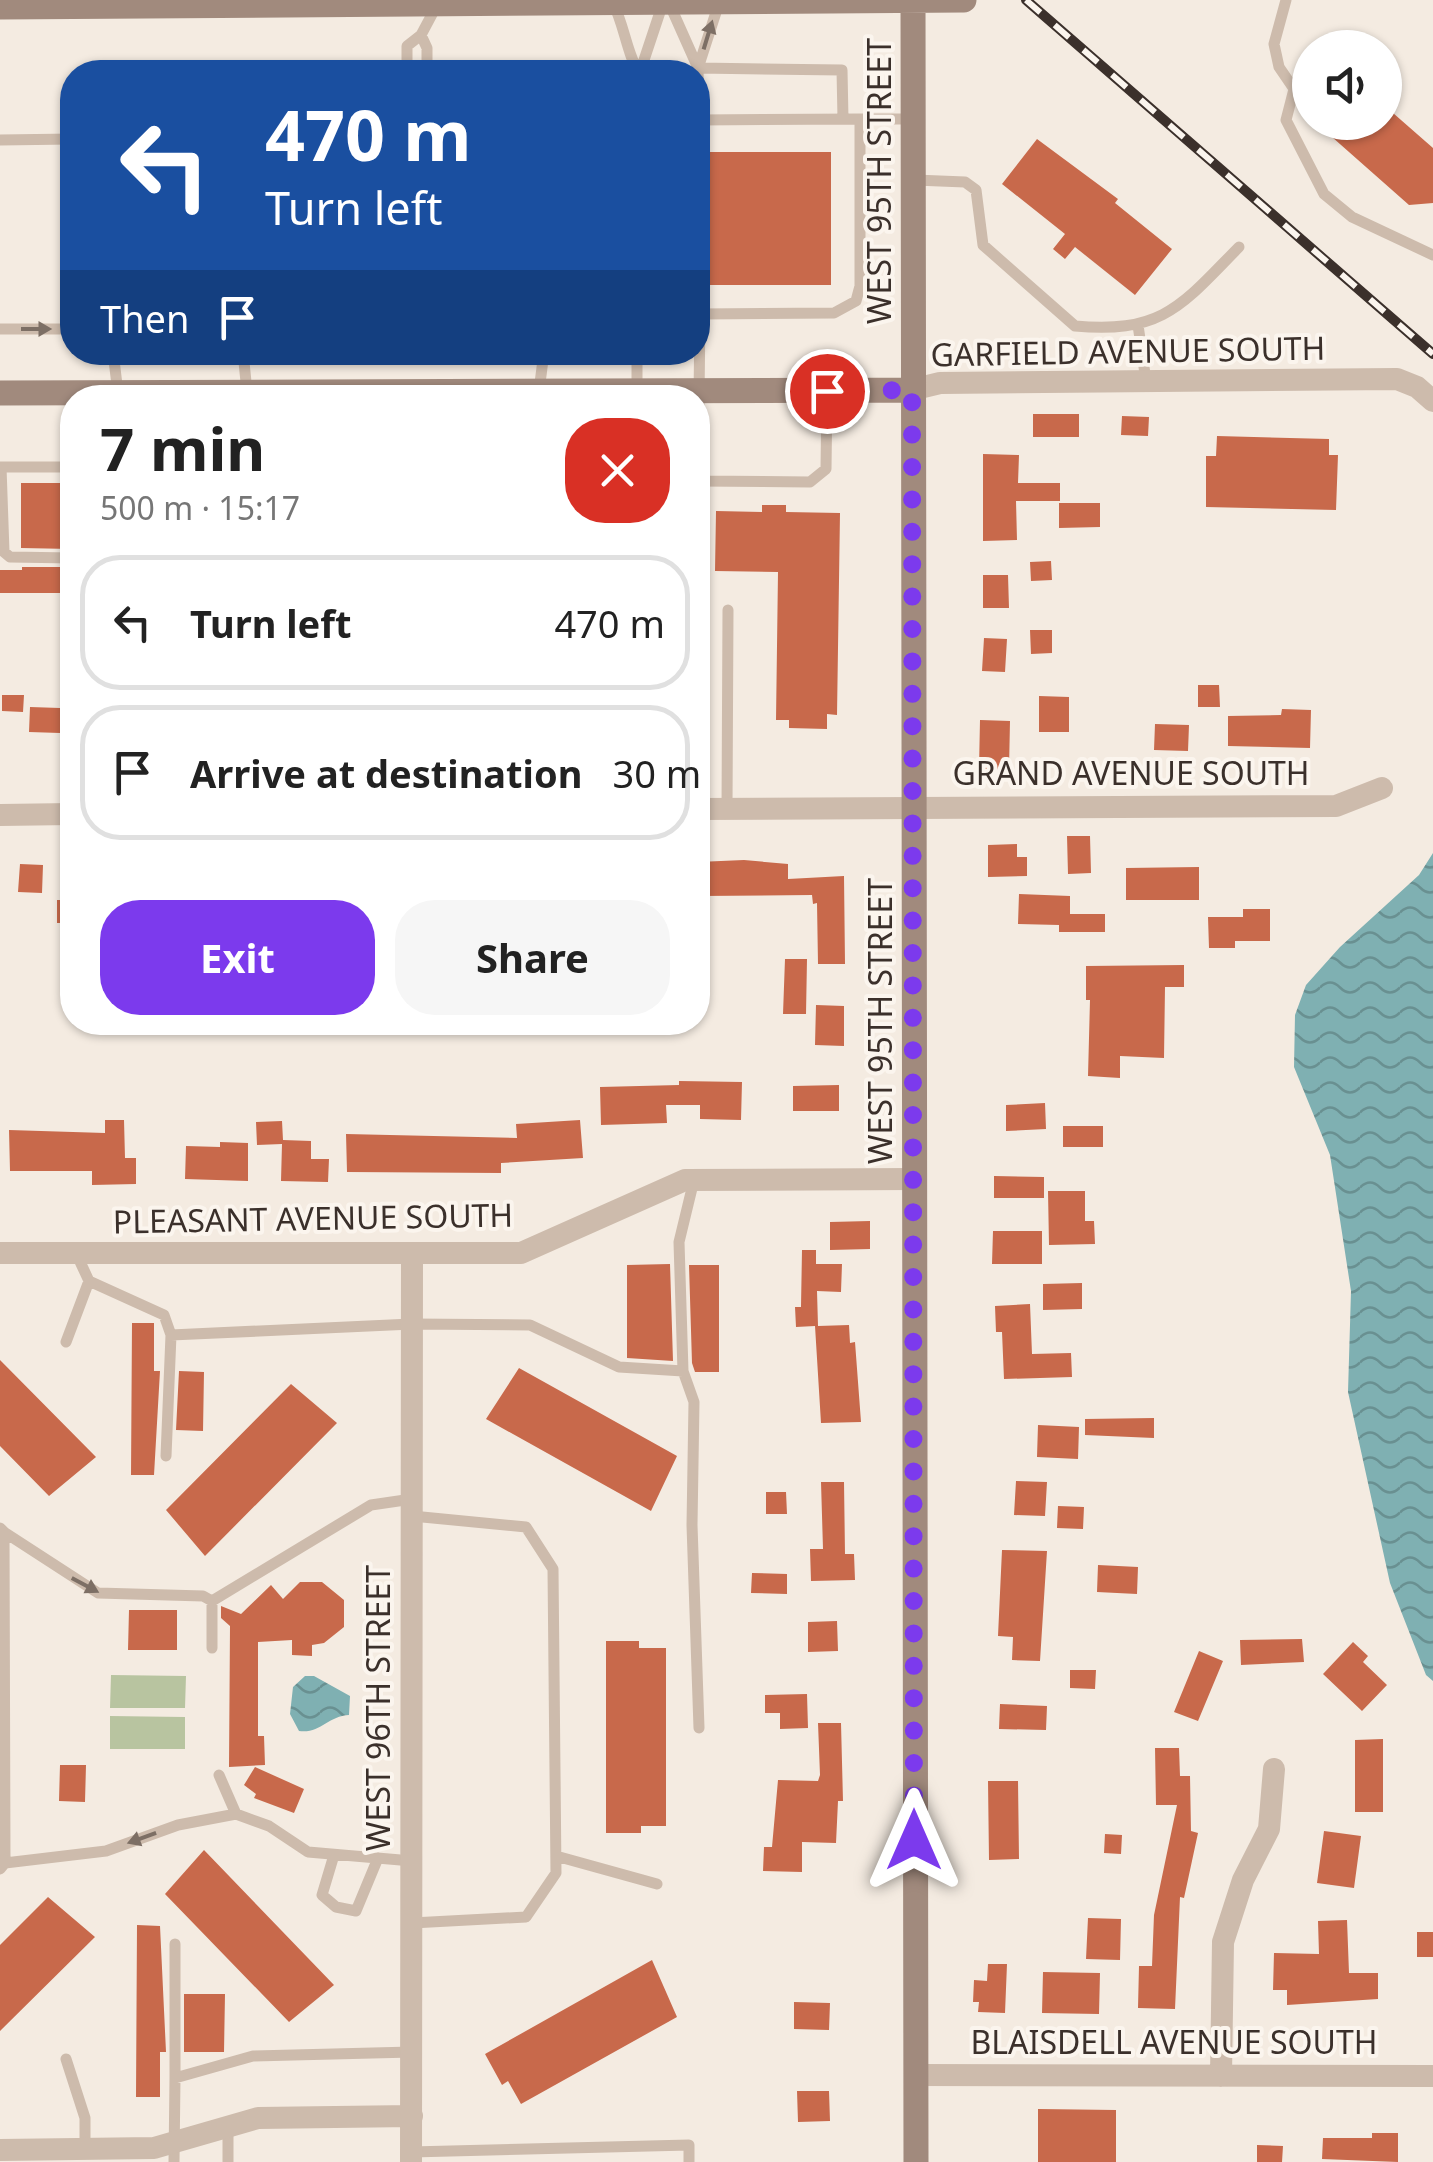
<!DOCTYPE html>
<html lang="en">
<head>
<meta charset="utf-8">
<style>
	:root { --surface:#fff; --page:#f6f6f6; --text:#222; --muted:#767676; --line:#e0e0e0; --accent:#7c3aed }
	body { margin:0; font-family:"Noto Sans",sans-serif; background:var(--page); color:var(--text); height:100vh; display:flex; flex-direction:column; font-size:38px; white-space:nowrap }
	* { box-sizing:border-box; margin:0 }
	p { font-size:32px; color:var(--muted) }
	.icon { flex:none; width:55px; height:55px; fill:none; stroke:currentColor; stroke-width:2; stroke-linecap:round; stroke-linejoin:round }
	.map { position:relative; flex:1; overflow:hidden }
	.details { position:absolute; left:60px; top:385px; width:650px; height:650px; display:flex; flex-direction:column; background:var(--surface); border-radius:40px; box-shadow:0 2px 8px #0004 }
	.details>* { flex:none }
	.guide { position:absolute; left:60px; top:60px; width:650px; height:305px; border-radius:40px; box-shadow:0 2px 8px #0004; background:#1a4fa0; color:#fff; overflow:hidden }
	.controls { position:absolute; left:1292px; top:30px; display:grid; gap:20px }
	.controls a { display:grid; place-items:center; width:110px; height:110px; border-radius:50%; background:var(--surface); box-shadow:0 2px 8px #0004; font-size:50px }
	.pin { position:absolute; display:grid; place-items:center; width:85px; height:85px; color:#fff; margin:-42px; border:5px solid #fff; border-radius:50%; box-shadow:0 2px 10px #0007 }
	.me { position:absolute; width:110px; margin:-55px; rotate:0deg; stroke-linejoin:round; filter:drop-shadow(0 0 8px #0008) }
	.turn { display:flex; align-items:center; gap:35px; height:210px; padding:0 40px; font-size:45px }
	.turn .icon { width:130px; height:130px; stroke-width:2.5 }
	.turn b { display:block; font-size:70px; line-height:85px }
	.then { display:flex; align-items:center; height:95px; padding:0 40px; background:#0003; gap:20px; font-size:38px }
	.round { display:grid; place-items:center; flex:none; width:105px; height:105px; border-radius:40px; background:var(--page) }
	.head { display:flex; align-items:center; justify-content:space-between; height:170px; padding:0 40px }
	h1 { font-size:60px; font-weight:700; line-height:75px }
	.action { display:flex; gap:20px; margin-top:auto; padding:20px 40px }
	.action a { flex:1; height:115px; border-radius:40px; background:var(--accent); color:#fff; font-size:40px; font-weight:700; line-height:115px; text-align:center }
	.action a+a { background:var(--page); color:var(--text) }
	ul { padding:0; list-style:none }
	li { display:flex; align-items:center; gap:30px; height:135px; margin:0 20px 15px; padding:0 20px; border:5px solid var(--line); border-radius:40px }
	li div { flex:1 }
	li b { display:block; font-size:38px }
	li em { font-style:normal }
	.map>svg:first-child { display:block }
	.park { fill:#b8c4a0 }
	.water { fill:url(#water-waves) }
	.building { fill:#c8694b }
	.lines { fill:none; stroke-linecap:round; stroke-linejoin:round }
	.lane { stroke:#cdbbac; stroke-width:11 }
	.street { stroke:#cdbbac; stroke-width:22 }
	.secondary { stroke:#a18a7d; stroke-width:25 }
	.rail-casing { stroke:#3b302b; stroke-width:10 }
	.rail { stroke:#fbf5ee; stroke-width:6; stroke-dasharray:19; stroke-linecap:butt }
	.oneway { fill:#7d6f65 }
	.route { stroke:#7c3aed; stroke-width:18; stroke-dasharray:0 32.4 }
	.labels { text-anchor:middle; stroke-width:8; stroke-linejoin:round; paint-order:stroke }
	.street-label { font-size:32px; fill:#3b302b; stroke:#fbf5ee }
</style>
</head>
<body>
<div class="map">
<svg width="1433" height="2162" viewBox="0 0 1433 2162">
	<defs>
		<pattern id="water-waves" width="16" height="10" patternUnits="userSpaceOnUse" patternTransform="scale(2.5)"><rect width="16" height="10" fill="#7fb0b2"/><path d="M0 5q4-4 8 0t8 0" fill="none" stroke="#699091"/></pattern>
	</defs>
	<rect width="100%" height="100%" fill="#f4ebe1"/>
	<path class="park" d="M111 1675 186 1676 185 1708H110Z
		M110 1716 185 1717V1749H110Z"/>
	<path class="water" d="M1433 853V1681L1426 1675 1390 1583 1348 1392 1351 1291 1330 1155 1294 1067 1295 1015 1306 985 1340 947 1419 875Z
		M305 1676H314L350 1696 349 1715C328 1716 320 1734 299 1731L290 1714 293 1687Z"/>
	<path class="building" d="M1385 106 1433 148V203L1409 205 1332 137 1331 122H1385Z
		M1037 139 1118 199 1115 203 1172 249 1135 295 1075 247 1065 259 1053 249 1065 234 1002 184Z
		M698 152H831V285H698Z
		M1033 414H1079V437H1033Z
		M1122 416 1149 417 1148 436 1121 435Z
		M1217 436 1329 439V455H1338L1336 510 1206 507V456H1216Z
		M983 454 1019 455 1018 483H1060V501H1016L1017 540 983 541Z
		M21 483H72V549L21 548Z
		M1059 503H1100V527L1059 528Z
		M762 505H786V512L840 513 837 715 827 714V729L789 728V720H776L778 572 715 571 716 511 762 512Z
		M1051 561 1052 580 1031 581 1030 562Z
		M22 567H72V593H0V570H22Z
		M983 575H1008L1009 608H983Z
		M1030 630H1052V653L1031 654Z
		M984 638 1007 639 1005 672 982 671Z
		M1198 685H1219L1220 707H1198Z
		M2 695H24L23 712 2 711Z
		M1039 696 1069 697V732H1039Z
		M30 707 60 708V733L29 732Z
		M1282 709 1311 710 1310 748 1228 746V716L1281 715Z
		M980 720 1010 721 1009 770 979 769Z
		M1155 724 1189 725 1188 751 1154 750Z
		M1067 836H1090L1091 873 1068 874Z
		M1017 844V857H1027V876L988 877V845Z
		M744 860 788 864V879L844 876 845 964H818L817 903 813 904 812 895 700 896 698 862Z
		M20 864 43 865 42 893 18 892Z
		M1199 867V900H1126V868Z
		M1019 894 1070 896V914H1105V932H1059V925L1018 924Z
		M57 900H72V923H57Z
		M1243 909H1270V941H1235V948H1209L1208 917H1243Z
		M785 959H807L806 1014H783Z
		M1184 965V987H1165L1164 1058 1120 1056V1078L1088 1076 1090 1000H1086V966Z
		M816 1005 844 1006V1046L815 1045Z
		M679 1081 742 1082 741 1120 700 1119V1105H666L667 1123 601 1125 600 1087 679 1085Z
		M839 1085V1111H793V1086Z
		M1045 1103 1046 1129 1006 1131V1105Z
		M105 1120H124L125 1158H136V1184L92 1185V1171H10L9 1130 105 1133Z
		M580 1120 583 1158 501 1163V1173L347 1172 346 1134 517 1138 516 1124Z
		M282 1121 283 1140 311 1141V1159H329L328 1182 281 1181 282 1144 257 1145 256 1122Z
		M1063 1126H1103V1147H1063Z
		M220 1142 248 1143V1181L185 1179 186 1146 220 1147Z
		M994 1176 1044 1177V1198H994Z
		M1048 1191H1085V1221H1094L1095 1244 1049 1245Z
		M870 1221V1249L830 1250V1222Z
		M993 1231H1042V1264H992Z
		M802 1250H816V1264H842L841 1292 817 1291 818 1326 849 1325 850 1343 855 1342 861 1422 821 1423 815 1326 796 1327 795 1307H801Z
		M670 1264 673 1361 627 1358V1265Z
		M689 1265H719V1372H695L692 1363Z
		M1082 1283V1309L1043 1310V1284Z
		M1030 1304 1032 1354 1071 1353 1072 1377 1004 1379 1002 1332H996L995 1306Z
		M132 1323H154V1371H160L154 1475H131Z
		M0 1360 96 1457 49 1496 0 1446Z
		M519 1368 677 1456 651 1511 486 1419Z
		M179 1371 204 1372 203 1431 176 1430Z
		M291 1384 337 1423 205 1556 166 1510Z
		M1154 1418V1438L1085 1435V1419Z
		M1038 1425 1079 1427 1078 1459 1037 1457Z
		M1016 1481 1047 1482 1045 1516 1014 1515Z
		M821 1482H844L845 1554H854L855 1580 811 1581 810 1549H823Z
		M766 1492H786L787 1514H766Z
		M1058 1506 1084 1507 1083 1529 1057 1528Z
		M1002 1550 1047 1551 1040 1661 1012 1660 1013 1637 998 1636Z
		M1098 1565 1138 1567 1137 1594 1097 1592Z
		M752 1573 787 1574V1594L751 1593Z
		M300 1582H322L344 1600V1627L324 1643 312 1645V1656L292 1655V1640L258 1642V1736H264L265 1765 229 1767 230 1626 221 1618V1606L241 1614 271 1585 283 1599Z
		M129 1610H177V1650H128Z
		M837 1621 838 1651 808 1652V1622Z
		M1302 1639 1304 1662 1241 1665 1240 1640Z
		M606 1641H639V1648H666V1826H641V1833H606Z
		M1353 1642 1368 1656 1363 1662 1387 1685 1362 1711 1323 1674Z
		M1199 1651 1223 1661 1198 1721 1174 1712Z
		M1070 1670H1096L1095 1689 1070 1688Z
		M807 1694 808 1728 780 1729V1713H765V1695Z
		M1000 1704 1047 1706 1046 1730 999 1729Z
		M818 1723H841L843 1801H838L836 1843 802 1842V1872L763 1871 764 1847H772L778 1780 818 1781 820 1775Z
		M1383 1739V1812H1355V1740Z
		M1155 1748H1179L1180 1776H1190L1191 1831 1198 1833 1184 1898 1180 1897 1175 2009 1138 2008 1139 1966H1152L1154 1915 1177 1805H1156Z
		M60 1765H86L85 1802 59 1801Z
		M255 1767 304 1789 294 1813 254 1798 256 1794 244 1785Z
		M988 1781H1018L1019 1859 989 1860Z
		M1324 1831 1361 1836 1354 1888 1317 1883Z
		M1105 1834 1122 1835 1121 1854 1104 1853Z
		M204 1850 334 1985 289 2022 165 1894Z
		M48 1897 95 1937 0 2031V1945Z
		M1088 1918 1121 1919 1120 1960 1086 1959Z
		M1347 1920 1349 1973H1378V1999L1287 2005V1990H1273L1274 1953 1319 1954 1318 1921Z
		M137 1925 160 1926 166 2052H160V2097H136Z
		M1417 1932H1433V1957H1417Z
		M652 1960 677 2017 521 2104 508 2081 502 2085 485 2054Z
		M988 1964H1007L1005 2013 978 2012 979 2002H973L974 1980 987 1981Z
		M1043 1972 1100 1973 1099 2014 1042 2013Z
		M184 1994H225L224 2052H184Z
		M794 2002 830 2003 829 2030 794 2029Z
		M797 2091H829L830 2121 798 2122Z
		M1038 2109 1116 2110V2162H1038Z
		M1372 2133H1398V2162L1322 2159 1323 2138H1372Z
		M1257 2145 1283 2146 1282 2162H1257Z"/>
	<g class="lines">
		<path class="lane" d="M1286 0 1274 44 1279 67 1294 89 1286 120 1324 194 1352 217 1433 255
			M613 3C624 24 628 58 639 72
			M669 3 698 68 719 3
			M421 35 427 48V72
			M407 72V46L421 35 437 5
			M640 72 663 3
			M843 119 842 70 698 68 699 120 860 119
			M0 140 72 139
			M915 180 965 182 976 190 983 245 1075 326C1163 334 1182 305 1239 247
			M1138 325 1146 381
			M0 329H72
			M113 352 118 393
			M243 352 247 392
			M637 352V391
			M539 391 544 352
			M827 391 826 469 810 482 698 481 700 314 834 313 856 301 860 286V119H912
			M0 467H72
			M1 467 4 552 10 557 72 558
			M727 809 728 610
			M76 1253 89 1281 164 1315 171 1335 166 1456
			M171 1335 412 1324 530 1325 619 1367 683 1371 679 1242 694 1180
			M66 1342 89 1281
			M683 1371 694 1402 692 1525 699 1728
			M0 1528 4 1532 5 1863
			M4 1532 98 1593 203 1596 212 1601
			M212 1601 371 1505 412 1499
			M212 1601V1648
			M219 1775 236 1814
			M334 1855 322 1895 336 1907 356 1911 378 1858
			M556 1856 657 1884
			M0 1869 5 1863 106 1851 178 1825 236 1814 269 1826 308 1852 412 1861
			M412 1923 526 1917 556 1873 553 1569 526 1527 412 1516
			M175 1944V2078
			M66 2059 85 2118V2150
			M228 2127V2162
			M411 2152 689 2145V2162
			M174 2162 175 2078 253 2056 412 2052"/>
		<path class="street" d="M911 390 940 383 1397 379 1417 387 1433 401
			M698 809 1336 806 1382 788
			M0 815 72 814
			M0 1253H521L685 1180 913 1179
			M915 2075 1433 2076
			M1221 2076 1223 1942 1243 1880 1269 1829 1274 1769
			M0 2150 154 2148 258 2118 412 2116
			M411 2162 412 1253"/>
		<path class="secondary" d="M913 0 916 2162
			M0 7 964 0
			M0 393 911 390"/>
		<defs>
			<path id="rail" d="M1026 0 1433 354"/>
		</defs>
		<use href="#rail" class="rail-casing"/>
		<use href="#rail" class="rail"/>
	</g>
	<defs><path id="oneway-solid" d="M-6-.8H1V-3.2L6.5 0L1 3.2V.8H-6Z" transform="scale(2.5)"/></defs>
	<g class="oneway">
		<use href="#oneway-solid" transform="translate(708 35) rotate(-73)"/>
		<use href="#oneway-solid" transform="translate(36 329)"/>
		<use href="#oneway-solid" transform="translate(85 1585) rotate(28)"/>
		<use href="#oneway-solid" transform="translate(142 1838) rotate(160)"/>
	</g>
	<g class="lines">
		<path class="route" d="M827 391 912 390 914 1840"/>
	</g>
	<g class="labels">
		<g class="street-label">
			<text transform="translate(880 181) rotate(-90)" y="11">WEST 95TH STREET</text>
			<text transform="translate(1128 352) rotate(-1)" y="11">GARFIELD AVENUE SOUTH</text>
			<text x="1131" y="785">GRAND AVENUE SOUTH</text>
			<text transform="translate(881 1021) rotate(-90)" y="11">WEST 95TH STREET</text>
			<text transform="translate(313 1219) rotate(-1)" y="11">PLEASANT AVENUE SOUTH</text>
			<text transform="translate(379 1708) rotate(-90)" y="11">WEST 96TH STREET</text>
			<text x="1174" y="2054">BLAISDELL AVENUE SOUTH</text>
		</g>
	</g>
</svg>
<div class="controls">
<a><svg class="icon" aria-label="sound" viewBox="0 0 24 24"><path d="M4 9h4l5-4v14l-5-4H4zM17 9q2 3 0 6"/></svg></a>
</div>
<div class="pin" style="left:827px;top:391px;background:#d93025"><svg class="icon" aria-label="arrive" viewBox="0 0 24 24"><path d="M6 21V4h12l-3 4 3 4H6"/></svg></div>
<svg class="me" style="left:914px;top:1840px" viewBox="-20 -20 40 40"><path d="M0-17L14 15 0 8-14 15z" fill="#7c3aed" stroke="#fff" stroke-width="4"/></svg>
<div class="guide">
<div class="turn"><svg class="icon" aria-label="left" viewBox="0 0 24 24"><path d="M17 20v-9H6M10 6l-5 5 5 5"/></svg><div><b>470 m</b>Turn left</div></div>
<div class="then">Then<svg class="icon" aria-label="arrive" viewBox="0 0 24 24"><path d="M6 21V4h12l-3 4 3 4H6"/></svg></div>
</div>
<section class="details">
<div class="head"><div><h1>7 min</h1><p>500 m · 15:17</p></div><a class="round" style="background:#d93025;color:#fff"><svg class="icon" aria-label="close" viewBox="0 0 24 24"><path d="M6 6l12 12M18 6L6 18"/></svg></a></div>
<ul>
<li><svg class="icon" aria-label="left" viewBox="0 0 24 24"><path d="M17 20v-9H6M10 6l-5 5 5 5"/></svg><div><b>Turn left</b></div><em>470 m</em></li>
<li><svg class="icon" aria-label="arrive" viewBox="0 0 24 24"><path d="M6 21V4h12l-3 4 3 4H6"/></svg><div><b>Arrive at destination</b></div><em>30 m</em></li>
</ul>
<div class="action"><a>Exit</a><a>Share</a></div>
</section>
</div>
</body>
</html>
